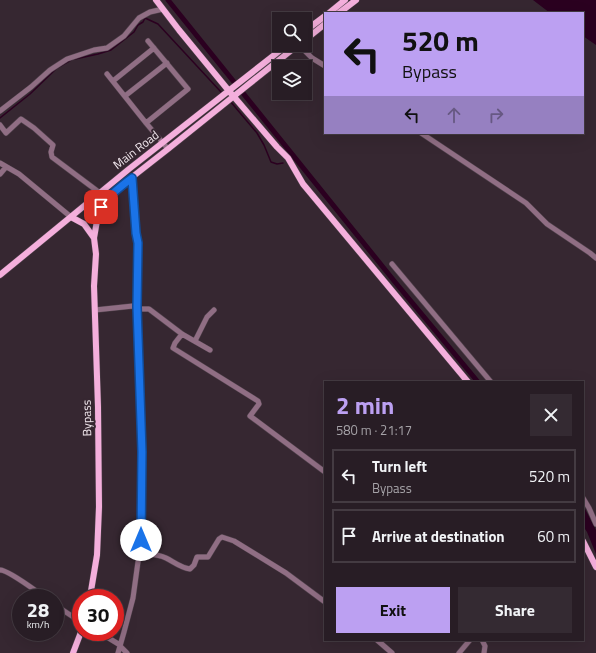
<!DOCTYPE html>
<html lang="en">
<head>
<meta charset="utf-8">
<style>
	:root { --surface:#281d25; --page:#342a32; --text:#f1f3f6; --muted:#a5a2a7; --line:#443b42; --accent:#bca0f2 }
	body { margin:0; font-family:"Titillium Web",sans-serif; background:var(--page); color:var(--text); height:100vh; display:flex; flex-direction:column; font-size:15px; white-space:nowrap }
	* { box-sizing:border-box; margin:0 }
	p { font-size:13px; color:var(--muted) }
	.icon { flex:none; width:22px; height:22px; fill:none; stroke:currentColor; stroke-width:2; stroke-linecap:round; stroke-linejoin:round }
	.map { position:relative; flex:1; overflow:hidden }
	.drawer { position:absolute; left:324px; top:381px; width:260px; height:260px; display:flex; flex-direction:column; background:var(--surface); border-radius:0px; box-shadow:0 4px 16px #0002,0 0 0 1px var(--line) }
	.drawer>* { flex:none }
	.banner { position:absolute; left:324px; top:12px; width:260px; height:122px; border-radius:0px; box-shadow:0 4px 16px #0002,0 0 0 1px var(--line); background:#bca0f2; color:#111; overflow:hidden }
	.fabs { position:absolute; left:272px; top:12px; display:grid; gap:8px }
	.fabs a { display:grid; place-items:center; width:40px; height:40px; border-radius:0px; background:var(--surface); box-shadow:0 4px 16px #0002,0 0 0 1px var(--line); font-size:20px }
	.speed { position:absolute; left:12px; top:589px; display:flex; gap:8px; font-size:20px; font-weight:700; text-align:center }
	.speed>* { display:grid; place-content:center; width:52px; height:52px; border-radius:50%; background:var(--surface); box-shadow:0 4px 16px #0002,0 0 0 1px var(--line); line-height:1 }
	.speed small { font-size:10px; font-weight:400 }
	.speed .limit { border:6px solid #d22; background:#fff; color:#111 }
	.pin { position:absolute; display:grid; place-items:center; width:34px; height:34px; color:#fff; margin:-17px; border-radius:8px; box-shadow:0 2px 6px #0006 }
	.me { position:absolute; width:44px; margin:-22px; rotate:0deg; stroke-linejoin:round; filter:drop-shadow(0 0 3px #0008) }
	.turn { display:flex; align-items:center; gap:14px; height:84px; padding:0 12px; font-size:18px }
	.turn .icon { width:52px; height:52px; stroke-width:2.5 }
	.turn b { display:block; font-size:28px; line-height:34px }
	.lanes { display:flex; align-items:center; height:38px; padding:0 12px; background:#0003; justify-content:center; gap:20px; direction:ltr }
	.lanes .off { opacity:.35 }
	.round { display:grid; place-items:center; flex:none; width:42px; height:42px; border-radius:0px; background:var(--page) }
	.head { display:flex; align-items:center; justify-content:space-between; height:68px; padding:0 12px }
	h1 { font-size:24px; font-weight:700; line-height:30px; color:var(--accent) }
	.button { display:flex; gap:8px; margin-top:auto; padding:8px 12px }
	.button a { flex:1; height:46px; border-radius:0px; background:var(--accent); color:#111; font-size:16px; font-weight:700; line-height:46px; text-align:center }
	.button a+a { background:var(--page); color:var(--text) }
	ul { padding:0; list-style:none }
	li { display:flex; align-items:center; gap:12px; height:54px; margin:0 8px 6px; padding:0 4px; border:2px solid var(--line); border-radius:0px }
	li div { flex:1 }
	li b { display:block; font-size:15px }
	li em { font-style:normal }
	.map>svg:first-child { display:block }
	.water { fill:#2b0020 }
	.lines { fill:none; stroke-linecap:round; stroke-linejoin:round }
	.stream { stroke:#2b0020; stroke-width:1.5 }
	.canal { stroke:#2b0020; stroke-width:5 }
	.minor-casing { stroke:#50424c; stroke-width:6 }
	.major-casing { stroke:#50424c; stroke-width:7 }
	.minor { stroke:#906e84; stroke-width:5 }
	.major { stroke:#f4afdc; stroke-width:6 }
	.route-casing { stroke:#114b97; stroke-width:10 }
	.route { stroke:#1a73e8; stroke-width:7 }
	.labels { text-anchor:middle; stroke-width:4; stroke-linejoin:round; paint-order:stroke }
	.street-label { font-size:12px; fill:#f3e9ef; stroke:#362731 }
</style>
</head>
<body>
<div class="map">
<svg width="596" height="653" viewBox="0 0 596 653">
	<rect width="100%" height="100%" fill="#362731"/>
	<path class="water" d="M533 0H596V45L583 36V13H550Z
		M583 505 596 530V554L587 532 583 526Z"/>
	<g class="lines">
		<path class="stream" d="M75 59 98 54 111 50 134 32 138 25 143 22 145 18 158 24 221 92
			M230 101 257 133 264 145 271 162 277 164 283 163
			M0 118 30 94 57 68 71 60"/>
		<path class="canal" d="M168 0 395 282 478 382"/>
		<defs>
			<path id="minor" d="M299 45 312 58 325 66
				M107 74 146 123 168 149
				M113 81 154 48
				M125 96 167 63
				M0 111 31 87 50 70 67 59 94 50 107 48 124 36 139 18 150 12 163 9
				M146 123 188 89 148 41
				M0 125 6 133 21 119 34 128 53 145 51 152 52 157 100 193
				M421 133 526 203 547 224 590 253 596 258
				M0 163 19 174 71 217
				M0 174 6 167
				M392 264 491 382
				M95 310 133 306 142 309H149L182 334 175 343 173 348 258 401 259 404 250 416 325 472
				M182 334 210 350
				M195 341 207 317 214 310
				M583 498 589 508 596 524
				M140 553C149 554 158 554 166 558 174 562 181 568 190 569L194 565 197 557H208L219 539 222 537 234 541 286 573 325 602
				M0 570C9 570 37 592 46 598
				M55 605 81 622
				M92 632 102 634 120 645 121 647 127 653
				M377 640 392 653
				M482 640 485 646 484 653
				M118 653 124 632 133 598 141 540 142 452 137 307 138 243 136 233 132 178
				M459 653 470 640"/>
			<path id="major" d="M156 0 179 30 229 91 277 147 288 158 303 184 468 382
				M329 13 345 0
				M339 13 356 0
				M305 31 325 16
				M305 40 325 24
				M71 217 84 224 94 238
				M0 275 129 169 287 45
				M583 541 596 567
				M89 598 91 591 97 555 99 507 98 407 94 286 96 254 94 238 98 215 101 207 105 200 122 185 168 149 244 88 298 45
				M73 653 81 632"/>
		</defs>
		<use href="#minor" class="minor-casing"/>
		<use href="#major" class="major-casing"/>
		<use href="#minor" class="minor"/>
		<use href="#major" class="major"/>
	</g>
	<g class="lines">
		<defs>
			<path id="route" d="M101 207C109 195 121 186 132 178L136 233 138 243 137 307 142 452 141 540"/>
		</defs>
		<use href="#route" class="route-casing"/>
		<use href="#route" class="route"/>
	</g>
	<g class="labels">
		<g class="street-label">
			<text transform="translate(136 150) rotate(-38)" y="4">Main Road</text>
			<text transform="translate(87 418) rotate(-91)" y="4">Bypass</text>
		</g>
	</g>
</svg>
<div class="fabs">
<a><svg class="icon" aria-label="search" viewBox="0 0 24 24"><circle cx="10" cy="10" r="6"/><path d="M15 15l6 6"/></svg></a>
<a><svg class="icon" aria-label="layers" viewBox="0 0 24 24"><path d="M12 4l9 5-9 5-9-5zM3 14l9 5 9-5"/></svg></a>
</div>
<div class="speed"><div>28<small>km/h</small></div><div class="limit">30</div></div>
<div class="pin" style="left:101px;top:207px;background:#d93025"><svg class="icon" aria-label="arrive" viewBox="0 0 24 24"><path d="M6 21V4h12l-3 4 3 4H6"/></svg></div>
<svg class="me" style="left:141px;top:540px" viewBox="-20 -20 40 40"><circle r="19" fill="#fff"/><path d="M0-13L10 11 0 6-10 11z" fill="#1a73e8"/></svg>
<div class="banner">
<div class="turn"><svg class="icon" aria-label="left" viewBox="0 0 24 24"><path d="M17 20v-9H6M10 6l-5 5 5 5"/></svg><div><b>520 m</b>Bypass</div></div>
<div class="lanes"><svg class="icon" aria-label="left" viewBox="0 0 24 24"><path d="M17 20v-9H6M10 6l-5 5 5 5"/></svg><svg class="icon off" aria-label="ahead" viewBox="0 0 24 24"><path d="M12 20V5M6 11l6-6 6 6"/></svg><svg class="icon off" aria-label="right" viewBox="0 0 24 24"><path d="M7 20v-9h11M14 6l5 5-5 5"/></svg></div>
</div>
<section class="drawer">
<div class="head"><div><h1>2 min</h1><p>580 m · 21:17</p></div><a class="round"><svg class="icon" aria-label="close" viewBox="0 0 24 24"><path d="M6 6l12 12M18 6L6 18"/></svg></a></div>
<ul>
<li><svg class="icon" aria-label="left" viewBox="0 0 24 24"><path d="M17 20v-9H6M10 6l-5 5 5 5"/></svg><div><b>Turn left</b><p>Bypass</p></div><em>520 m</em></li>
<li><svg class="icon" aria-label="arrive" viewBox="0 0 24 24"><path d="M6 21V4h12l-3 4 3 4H6"/></svg><div><b>Arrive at destination</b></div><em>60 m</em></li>
</ul>
<div class="button"><a>Exit</a><a>Share</a></div>
</section>
</div>
</body>
</html>
